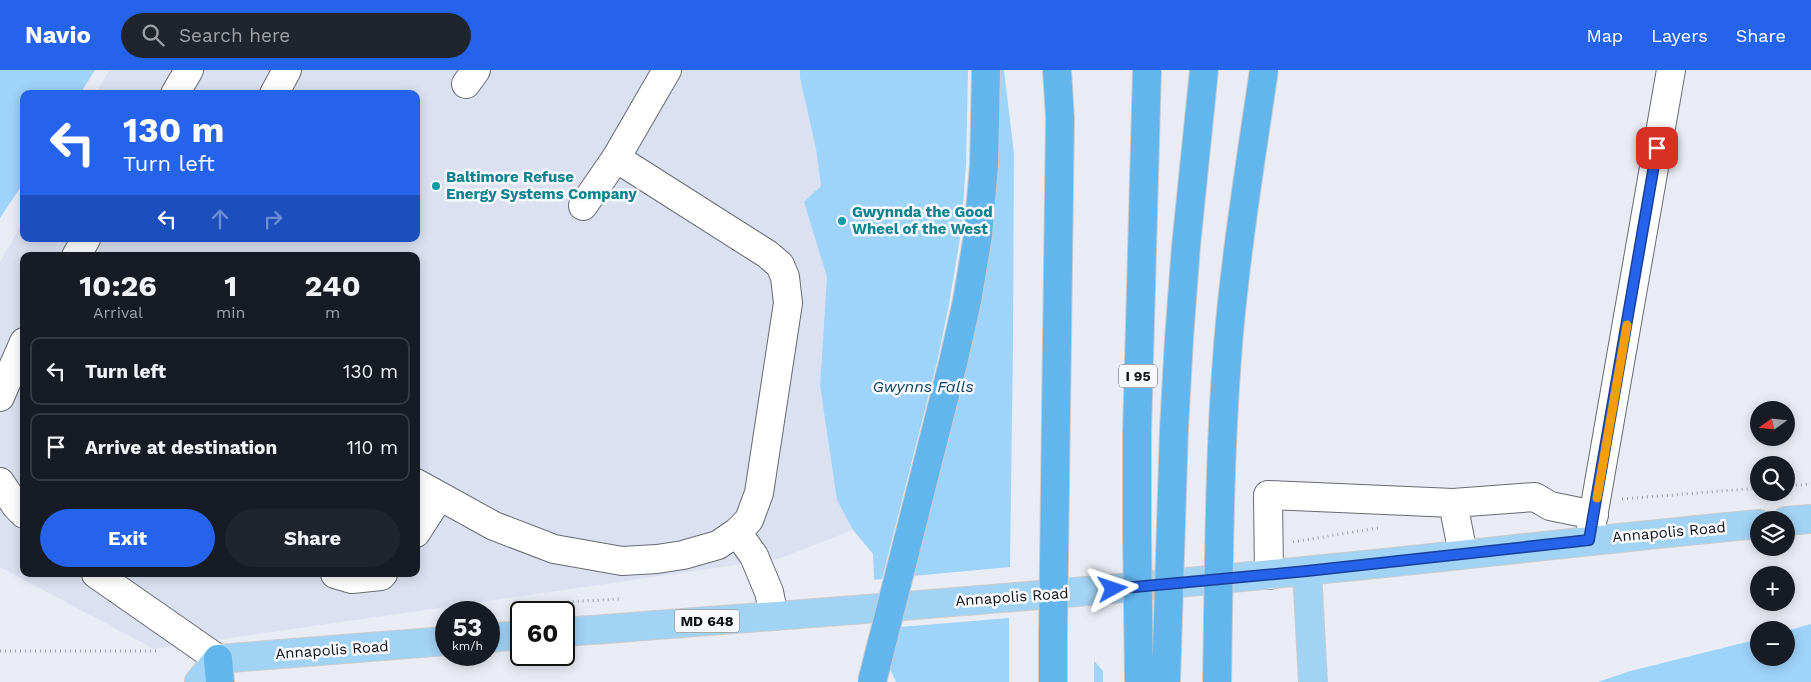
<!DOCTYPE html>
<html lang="en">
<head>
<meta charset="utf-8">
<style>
	:root { --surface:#171b24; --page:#20242c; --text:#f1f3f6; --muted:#9ea1a6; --line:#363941; --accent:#2563eb }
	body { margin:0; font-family:"Work Sans",sans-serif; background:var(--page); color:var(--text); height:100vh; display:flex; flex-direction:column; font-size:19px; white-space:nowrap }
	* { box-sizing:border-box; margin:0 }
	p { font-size:16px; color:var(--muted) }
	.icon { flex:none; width:28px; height:28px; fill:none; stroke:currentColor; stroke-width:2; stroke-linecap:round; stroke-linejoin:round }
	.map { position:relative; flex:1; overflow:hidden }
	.panel { position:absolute; left:20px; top:182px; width:400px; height:325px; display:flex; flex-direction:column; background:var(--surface); border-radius:10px; box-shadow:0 2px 12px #0003 }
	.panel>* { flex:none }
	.top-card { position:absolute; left:20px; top:20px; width:400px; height:152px; border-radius:10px; box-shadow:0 2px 12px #0003; background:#2563eb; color:#fff; overflow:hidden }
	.needle { width:32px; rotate:255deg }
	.buttons { position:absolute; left:1750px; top:331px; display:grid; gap:10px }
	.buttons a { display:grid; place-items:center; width:45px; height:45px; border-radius:50%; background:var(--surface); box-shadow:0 2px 12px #0003; font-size:25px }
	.speed { position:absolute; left:435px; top:531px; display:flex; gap:10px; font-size:25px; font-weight:700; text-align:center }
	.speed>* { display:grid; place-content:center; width:65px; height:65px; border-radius:50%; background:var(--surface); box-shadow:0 2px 12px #0003; line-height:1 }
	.speed small { font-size:12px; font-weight:400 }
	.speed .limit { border:2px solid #111; border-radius:8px; background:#fff; color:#111 }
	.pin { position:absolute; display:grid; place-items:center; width:42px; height:42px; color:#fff; margin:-21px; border-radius:10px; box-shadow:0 2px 8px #0006 }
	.me { position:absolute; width:55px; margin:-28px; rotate:85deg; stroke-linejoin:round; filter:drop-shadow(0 0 4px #0008) }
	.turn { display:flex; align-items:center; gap:18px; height:105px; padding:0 20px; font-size:22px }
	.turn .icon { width:65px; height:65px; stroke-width:2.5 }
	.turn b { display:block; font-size:35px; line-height:42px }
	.lanes { display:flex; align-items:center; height:48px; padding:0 20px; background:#0003; justify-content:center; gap:25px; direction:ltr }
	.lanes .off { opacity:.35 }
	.eta { display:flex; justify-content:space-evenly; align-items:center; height:85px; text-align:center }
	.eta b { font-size:30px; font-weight:700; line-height:35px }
	.button { display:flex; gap:10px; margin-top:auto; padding:10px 20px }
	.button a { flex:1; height:58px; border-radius:30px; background:var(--accent); color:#fff; font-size:20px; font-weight:700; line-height:58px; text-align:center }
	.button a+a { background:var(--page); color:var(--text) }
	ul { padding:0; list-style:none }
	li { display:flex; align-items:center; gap:15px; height:68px; margin:0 10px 8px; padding:0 10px; border:2px solid var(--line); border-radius:10px }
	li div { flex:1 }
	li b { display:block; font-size:19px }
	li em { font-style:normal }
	header { display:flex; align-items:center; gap:30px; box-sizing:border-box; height:70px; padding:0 25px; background:var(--accent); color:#fff }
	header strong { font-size:24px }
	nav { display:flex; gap:28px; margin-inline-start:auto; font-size:18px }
	.search { width:350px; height:45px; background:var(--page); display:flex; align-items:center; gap:12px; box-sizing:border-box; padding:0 18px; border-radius:28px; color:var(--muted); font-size:19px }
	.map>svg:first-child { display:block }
	.built { fill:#dbe1f0; fill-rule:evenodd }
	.water { fill:#9ed3fa }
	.pier { fill:#e9ecf4 }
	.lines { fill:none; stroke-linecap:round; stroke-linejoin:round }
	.minor-casing { stroke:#676a71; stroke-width:30 }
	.major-casing { stroke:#cbcbcc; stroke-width:30 }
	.highway-casing { stroke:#cbcbcc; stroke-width:30 }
	.path { stroke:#9da0a6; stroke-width:3; stroke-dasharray:1 4; stroke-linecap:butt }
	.minor { stroke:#fff; stroke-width:28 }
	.major { stroke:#a1d3f5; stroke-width:28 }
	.highway { stroke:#63b5ee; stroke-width:28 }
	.highway-bridge-casing { stroke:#cbcbcc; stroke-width:30; stroke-linecap:butt }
	.highway-bridge { stroke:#63b5ee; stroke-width:28 }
	.route-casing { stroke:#184099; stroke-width:12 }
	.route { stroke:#2563eb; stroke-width:9 }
	.slow { stroke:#f59e0b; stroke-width:9 }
	.culture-dot { fill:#0f9aa8; stroke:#f7f9fe; stroke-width:2 }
	.labels { text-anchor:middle; stroke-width:5; stroke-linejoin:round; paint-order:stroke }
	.shield { fill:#f7f9fe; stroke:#56575b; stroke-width:1 }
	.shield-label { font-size:14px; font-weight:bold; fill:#111215 }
	.culture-label { font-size:15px; font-weight:bold; fill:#0d838f; stroke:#f7f9fe; text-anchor:start }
	.street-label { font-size:15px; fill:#111215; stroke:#f7f9fe }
	.water-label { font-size:16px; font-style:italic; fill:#0c4162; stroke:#f7f9fe }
</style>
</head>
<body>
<header>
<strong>Navio</strong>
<div class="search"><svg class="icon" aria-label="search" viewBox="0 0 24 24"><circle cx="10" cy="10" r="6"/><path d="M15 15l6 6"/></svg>Search here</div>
<nav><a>Map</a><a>Layers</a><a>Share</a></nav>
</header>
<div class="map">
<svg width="1811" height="612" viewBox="0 0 1811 612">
	<rect width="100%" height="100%" fill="#e9ecf4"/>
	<path class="built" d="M109 0H800V8L816 79 821 116 805 132 827 207 820 316 837 430 853 460 778 489 154 579 0 497V192L24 150V169H416V24H96ZM24 186H416V504H24Z"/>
	<path class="water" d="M0 0H95L80 24H24V112L0 148Z
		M800 0H1004L1014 84 1027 344 1066 558 1102 600 1122 612H896L877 570 873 484 853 460 837 430 820 316 827 207 804 132 821 116 816 79 800 8Z
		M1811 554V612H1598L1627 602 1759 569V588H1786V561Z"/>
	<path class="pier" d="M968 0H997L913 506 1010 497 1013 272 1014 61 1016 84 1030 343 1069 557 1094 586V612H1009V548L900 557 875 570 872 510 882 509 937 292 949 234 961 162 966 94Z
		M1103 597 1124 610 1125 612H1103Z"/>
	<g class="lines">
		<defs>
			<path id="minor" d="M466 14 476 0
				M175 24 189 0
				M274 24 287 0
				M583 136 616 88 667 0
				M76 186 86 169
				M0 327 24 272
				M0 412 16 436 24 444
				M416 413 494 456 554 479 622 491 657 489 683 485 718 475 737 462 749 450 759 423 788 233 785 207 780 195 767 184 616 88
				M1453 433 1535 427 1550 436 1594 445
				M737 462 754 486 769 522 774 546
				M416 463 439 427
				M1589 470 1671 0
				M96 504 218 589
				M335 504 352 509 381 506 383 504
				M1269 505 1268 425 1453 433 1463 484"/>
			<path id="major" d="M1786 451 1811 449
				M1307 501 1313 612
				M564 562C800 544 1037 527 1273 504 1435 489 1597 469 1759 454
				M489 568 521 565
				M199 612 218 589 446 571"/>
			<path id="highway" d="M1057 0 1060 48
				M218 589 220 612
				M1053 612V565"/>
		</defs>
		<use href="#minor" class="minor-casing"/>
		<use href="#major" class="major-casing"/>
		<use href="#highway" class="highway-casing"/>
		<path class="path" d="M1786 416 1811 414
			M1622 429 1759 418
			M1293 472 1378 458
			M518 537 565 532 619 529
			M468 542 485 541
			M0 581H160"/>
		<use href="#minor" class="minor"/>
		<use href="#major" class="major"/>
		<use href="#highway" class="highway"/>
		<defs>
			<path id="highway-bridge" d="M1053 565 1060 48
				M872 612 953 293 967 231 978 165 984 95 986 0
				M1139 612 1137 464V363L1147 0
				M1166 612 1174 359 1179 269 1186 176 1204 0
				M1217 612C1219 496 1219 379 1229 263 1237 175 1251 88 1264 0"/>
		</defs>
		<use href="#highway-bridge" class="highway-bridge-casing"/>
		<use href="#highway-bridge" class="highway-bridge"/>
	</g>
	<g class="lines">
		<defs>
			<path id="route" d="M1113 519 1307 501 1589 470 1657 78"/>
		</defs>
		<use href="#route" class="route-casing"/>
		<use href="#route" class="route"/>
		<path class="slow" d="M1597 428 1627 255"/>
	</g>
	<g class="culture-dot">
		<circle cx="436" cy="116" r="5"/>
		<circle cx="842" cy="151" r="5"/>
	</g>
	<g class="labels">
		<g class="shield">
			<rect x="1119" y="294.5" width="38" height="23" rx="4"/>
			<rect x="674.5" y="539.5" width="65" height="23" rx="4"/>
		</g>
		<g class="shield-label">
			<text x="1138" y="311">I 95</text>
			<text x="707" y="556">MD 648</text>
		</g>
		<g class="culture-label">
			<text x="446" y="112">Baltimore Refuse<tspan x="446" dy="17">Energy Systems Company</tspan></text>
			<text x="852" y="147">Gwynnda the Good<tspan x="852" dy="17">Wheel of the West</tspan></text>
		</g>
		<g class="street-label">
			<text transform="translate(1669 462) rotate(-5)" y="5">Annapolis Road</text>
			<text transform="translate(1012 527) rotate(-4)" y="5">Annapolis Road</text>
			<text transform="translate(332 580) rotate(-4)" y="5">Annapolis Road</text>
		</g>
		<g class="water-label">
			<text x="923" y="322">Gwynns Falls</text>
		</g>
	</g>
</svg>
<div class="buttons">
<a><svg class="needle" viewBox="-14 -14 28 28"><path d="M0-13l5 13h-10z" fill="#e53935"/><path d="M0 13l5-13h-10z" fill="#9ea1a6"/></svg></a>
<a><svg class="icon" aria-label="search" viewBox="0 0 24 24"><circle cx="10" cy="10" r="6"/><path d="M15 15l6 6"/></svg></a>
<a><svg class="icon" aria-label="layers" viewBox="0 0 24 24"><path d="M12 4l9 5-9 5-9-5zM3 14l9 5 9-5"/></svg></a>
<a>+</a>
<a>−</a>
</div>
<div class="speed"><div>53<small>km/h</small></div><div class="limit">60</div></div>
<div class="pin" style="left:1657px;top:78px;background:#d93025"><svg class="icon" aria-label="arrive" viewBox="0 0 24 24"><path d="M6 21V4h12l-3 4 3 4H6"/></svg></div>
<svg class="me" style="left:1113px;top:519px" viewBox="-20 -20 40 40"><path d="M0-17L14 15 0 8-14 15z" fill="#2563eb" stroke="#fff" stroke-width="4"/></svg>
<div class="top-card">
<div class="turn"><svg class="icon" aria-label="left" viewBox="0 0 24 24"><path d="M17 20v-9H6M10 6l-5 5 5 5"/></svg><div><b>130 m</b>Turn left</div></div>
<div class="lanes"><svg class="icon" aria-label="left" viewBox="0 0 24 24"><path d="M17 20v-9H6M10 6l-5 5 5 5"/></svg><svg class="icon off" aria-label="ahead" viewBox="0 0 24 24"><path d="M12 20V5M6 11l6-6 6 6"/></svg><svg class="icon off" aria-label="right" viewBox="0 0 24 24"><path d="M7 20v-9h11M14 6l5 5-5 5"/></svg></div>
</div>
<section class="panel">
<div class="eta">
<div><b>10:26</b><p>Arrival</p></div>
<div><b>1</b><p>min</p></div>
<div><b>240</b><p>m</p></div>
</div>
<ul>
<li><svg class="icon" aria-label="left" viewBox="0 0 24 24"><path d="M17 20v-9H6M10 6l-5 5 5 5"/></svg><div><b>Turn left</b></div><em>130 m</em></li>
<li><svg class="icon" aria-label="arrive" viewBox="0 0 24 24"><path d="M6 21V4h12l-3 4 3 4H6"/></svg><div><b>Arrive at destination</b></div><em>110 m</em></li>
</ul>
<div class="button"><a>Exit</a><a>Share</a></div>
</section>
</div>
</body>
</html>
